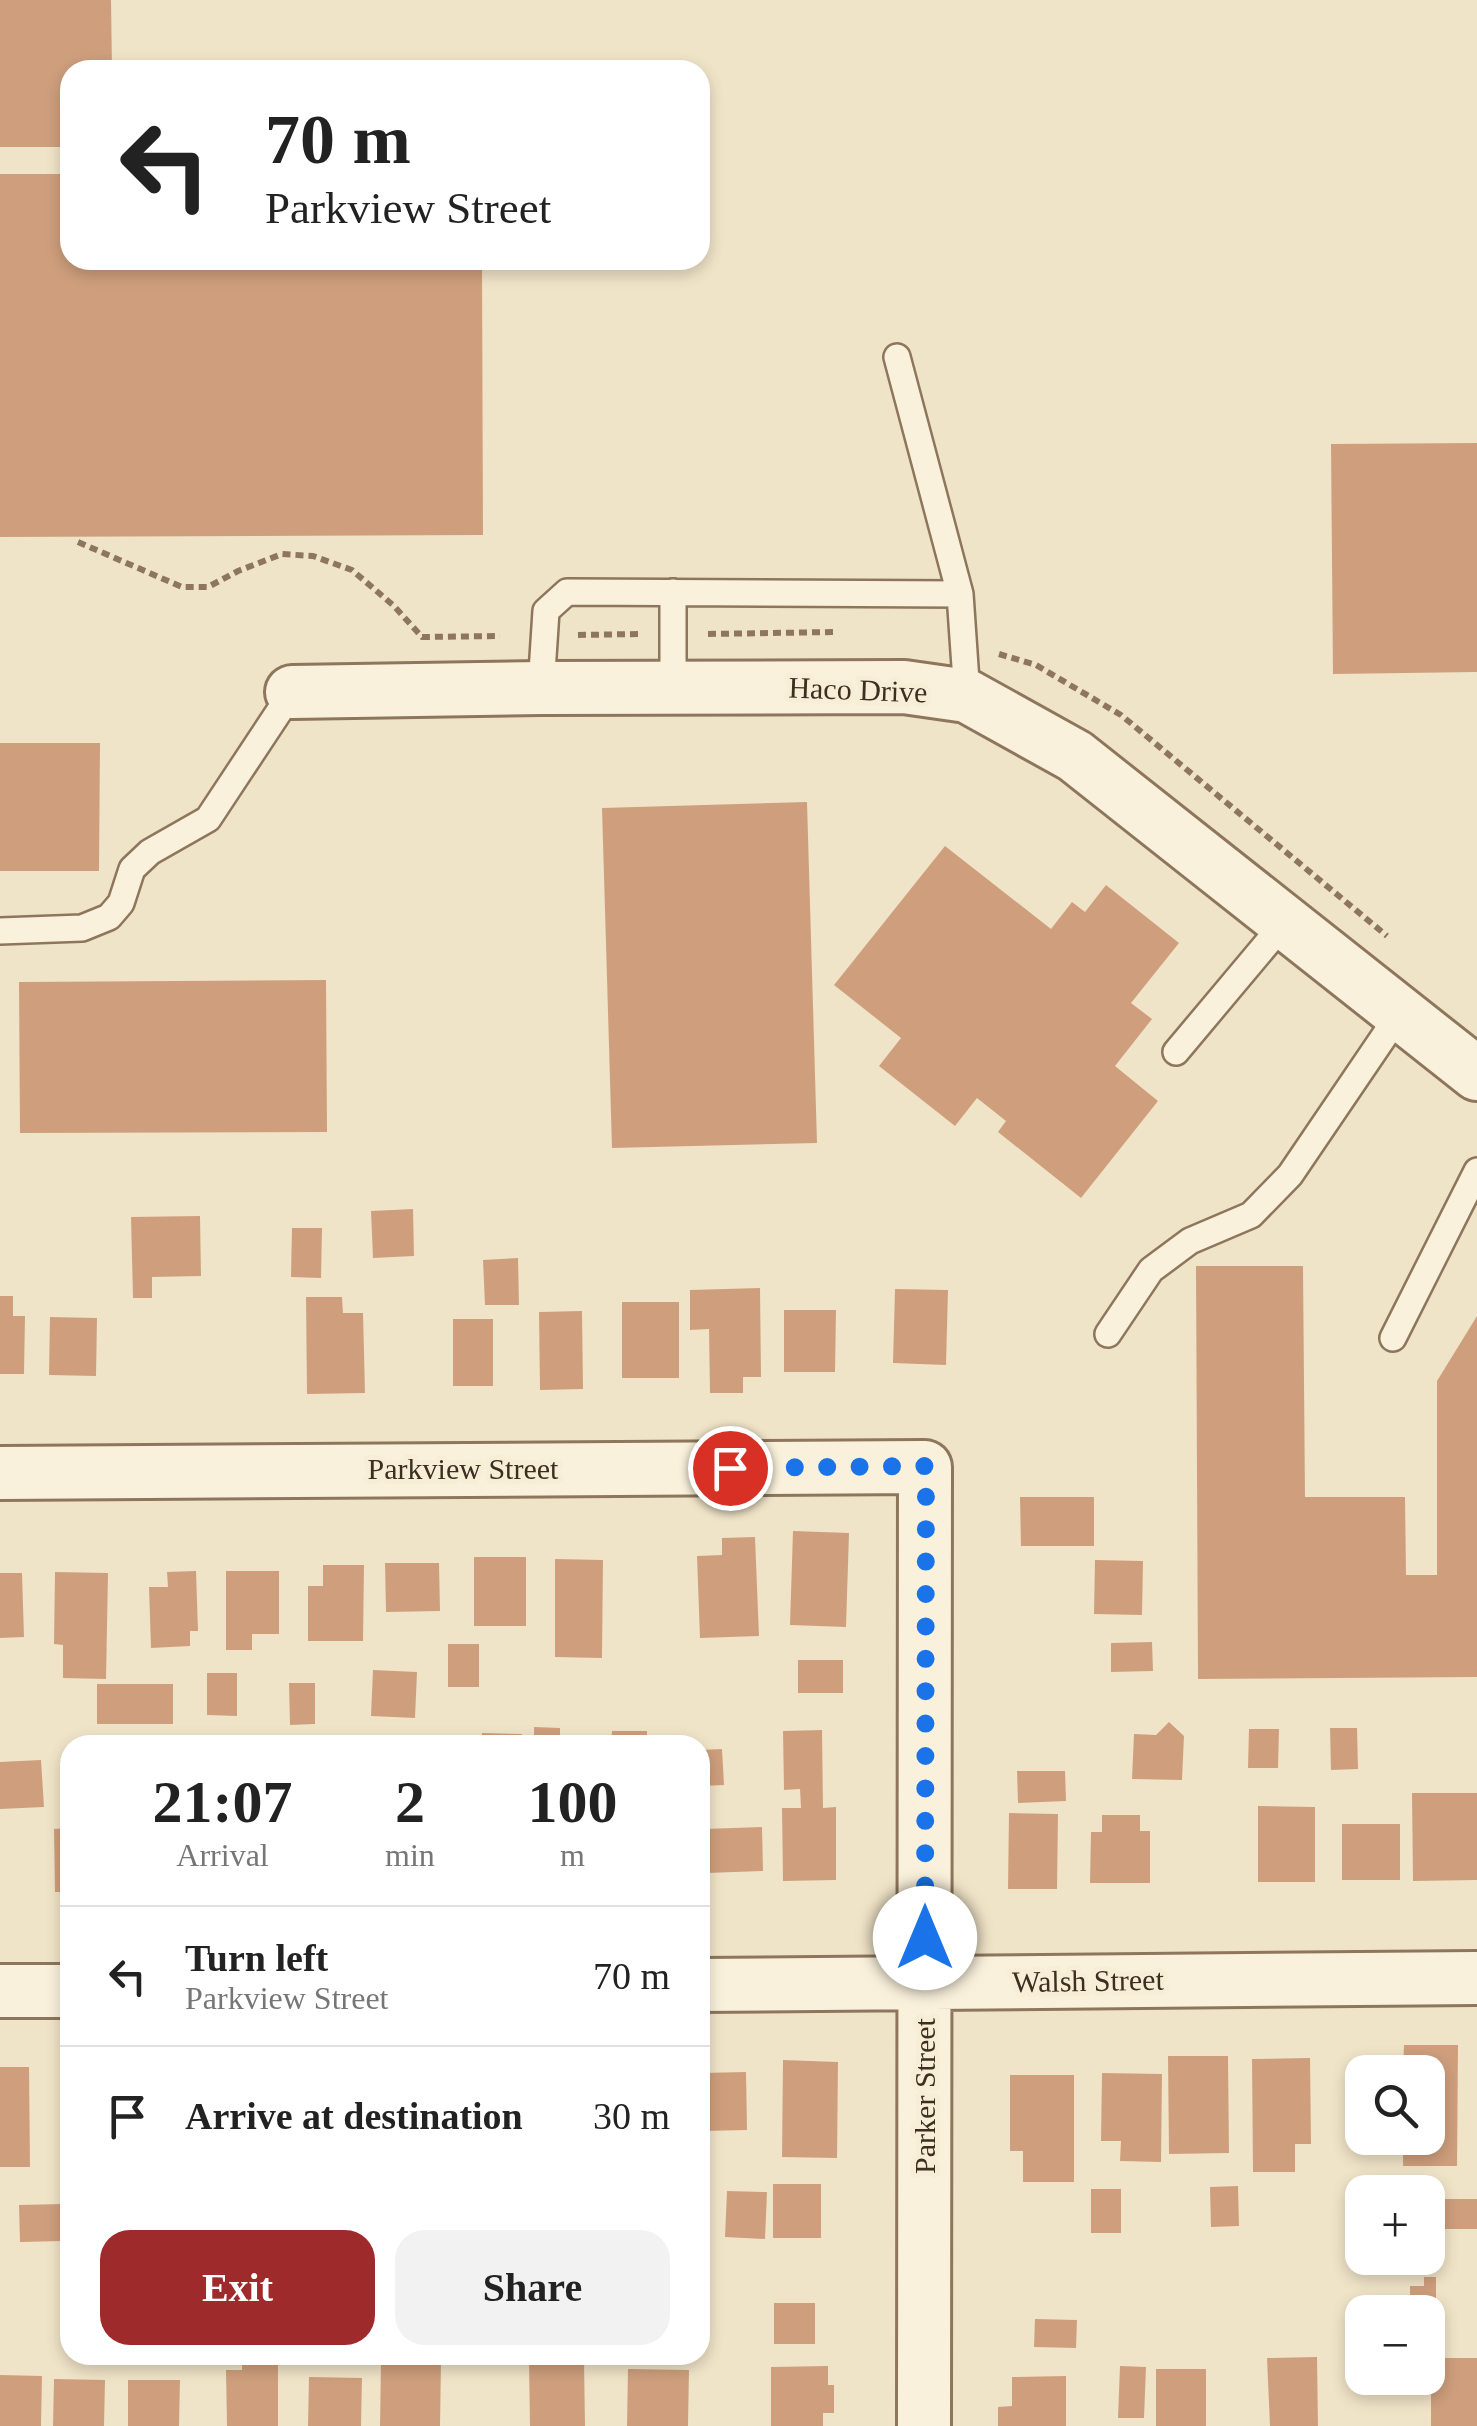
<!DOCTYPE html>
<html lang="en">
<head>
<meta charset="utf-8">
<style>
	:root { --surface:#fff; --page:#f2f2f2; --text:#222; --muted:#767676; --line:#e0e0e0; --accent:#9e2a2b }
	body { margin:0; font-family:Georgia,serif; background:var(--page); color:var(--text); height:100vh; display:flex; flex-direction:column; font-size:38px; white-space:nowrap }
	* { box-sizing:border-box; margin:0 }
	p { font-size:32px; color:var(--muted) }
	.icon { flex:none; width:55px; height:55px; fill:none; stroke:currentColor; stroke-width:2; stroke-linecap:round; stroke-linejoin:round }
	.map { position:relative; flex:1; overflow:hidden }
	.sheet { position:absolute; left:60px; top:1735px; width:650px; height:630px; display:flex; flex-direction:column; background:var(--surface); border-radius:30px; box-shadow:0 5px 15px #0003 }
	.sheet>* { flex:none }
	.guide { position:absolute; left:60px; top:60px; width:650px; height:210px; border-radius:30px; box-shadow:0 5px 15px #0003; background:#fff; color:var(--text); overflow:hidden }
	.controls { position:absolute; left:1345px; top:2055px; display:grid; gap:20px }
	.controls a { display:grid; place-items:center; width:100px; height:100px; border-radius:20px; background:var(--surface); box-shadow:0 5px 15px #0003; font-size:50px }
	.pin { position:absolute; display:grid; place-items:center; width:85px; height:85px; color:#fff; margin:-42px; border:5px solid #fff; border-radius:50%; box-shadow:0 2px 10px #0007 }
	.me { position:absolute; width:110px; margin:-55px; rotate:0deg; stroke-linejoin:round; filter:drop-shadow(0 0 8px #0008) }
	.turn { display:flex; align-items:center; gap:35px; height:210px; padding:0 40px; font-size:45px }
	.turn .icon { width:130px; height:130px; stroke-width:2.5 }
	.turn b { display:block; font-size:70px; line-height:85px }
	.eta { display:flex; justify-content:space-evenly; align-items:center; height:170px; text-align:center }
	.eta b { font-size:60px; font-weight:700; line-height:70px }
	.button { display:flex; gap:20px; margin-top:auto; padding:20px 40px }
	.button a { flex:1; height:115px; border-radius:30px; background:var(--accent); color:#fff; font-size:40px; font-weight:700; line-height:115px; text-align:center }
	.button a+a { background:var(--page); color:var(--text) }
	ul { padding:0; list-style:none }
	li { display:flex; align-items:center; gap:30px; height:140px; padding:0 40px; border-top:2px solid var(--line) }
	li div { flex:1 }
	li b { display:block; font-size:38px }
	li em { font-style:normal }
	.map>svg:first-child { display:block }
	.building { fill:#cf9f7d }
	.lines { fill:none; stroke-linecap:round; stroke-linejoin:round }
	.lane-casing { stroke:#8d765c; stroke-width:30 }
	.street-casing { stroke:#8d765c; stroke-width:58 }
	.path { stroke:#8d765c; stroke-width:6; stroke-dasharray:8 5; stroke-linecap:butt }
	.lane { stroke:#faf1dc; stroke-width:25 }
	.street { stroke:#faf1dc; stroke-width:52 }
	.route { stroke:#1a73e8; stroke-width:18; stroke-dasharray:0 32.4 }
	.labels { text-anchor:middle; stroke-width:10; stroke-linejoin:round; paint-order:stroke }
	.street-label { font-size:30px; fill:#3d2e20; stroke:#f7eed8 }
</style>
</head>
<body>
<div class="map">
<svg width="1477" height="2426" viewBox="0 0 1477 2426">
	<rect width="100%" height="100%" fill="#f0e4c8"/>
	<path class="building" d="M0 0H111L112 70H70V147H0Z
		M0 174H70V260H482L483 535 0 537Z
		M1477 443V672L1333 674 1331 444Z
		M0 743H100L99 871H0Z
		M807 802 817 1143 612 1148 602 808Z
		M945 846 1051 929 1072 902 1085 912 1106 885 1179 943 1131 1003 1152 1019 1115 1066 1158 1101 1081 1198 998 1132 1006 1121 977 1098 955 1126 879 1066 901 1038 834 985Z
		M326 980 327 1132 20 1133 19 982Z
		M413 1209 414 1256 373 1258 371 1211Z
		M200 1216 201 1276 152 1277V1298H133L131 1217Z
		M292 1228H322L321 1278 291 1277Z
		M518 1258 519 1305H485L483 1260Z
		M1196 1266H1303L1305 1497H1405L1406 1575H1437V1381L1477 1316V1677L1198 1679Z
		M760 1288 761 1377H743V1393H710L709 1329 690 1330V1290Z
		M895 1289 948 1290 946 1365 893 1363Z
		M0 1296H13V1316H25L24 1374H0Z
		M306 1297H342L343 1313H363L365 1393 307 1394Z
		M622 1302H679V1378H622Z
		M784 1310H836L835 1372H784Z
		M582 1311 583 1389 540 1390 539 1312Z
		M50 1317 97 1318 96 1376 49 1375Z
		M453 1319H493V1386H453Z
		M1020 1497H1094V1546H1021Z
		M793 1531 849 1533 846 1627 790 1625Z
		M755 1537 759 1636 700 1638 697 1556 722 1555V1538Z
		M474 1557H526V1626H474Z
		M555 1559 603 1560 602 1658 555 1657Z
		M1095 1560 1143 1561 1142 1615 1094 1614Z
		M385 1563H439L440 1611 386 1612Z
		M323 1565H364L363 1641H308V1586H323Z
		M196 1571 198 1631H190V1646L151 1648 149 1587H168L167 1572Z
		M226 1571H279V1634H252V1650H226Z
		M55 1572 108 1573 106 1679 63 1678V1645L54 1644Z
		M0 1573H22L24 1637 0 1638Z
		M1152 1642 1153 1671 1111 1672V1643Z
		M448 1644H479V1687H448Z
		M798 1660H843V1693H798Z
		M373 1670 417 1672 415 1718 371 1716Z
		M207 1673H237V1716L207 1715Z
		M289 1683H315V1724L290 1725Z
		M97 1684H173V1724H97Z
		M1169 1722 1184 1736 1182 1780 1132 1779 1134 1734 1156 1735Z
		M534 1727 560 1728V1745H534Z
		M1330 1728H1357L1358 1769 1331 1770Z
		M1249 1729H1279L1278 1768H1248Z
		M822 1730 823 1808 836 1807V1880L783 1881 782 1808H801L800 1789 784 1790 783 1731Z
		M612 1731H647V1745H611Z
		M482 1733 522 1734V1745H482Z
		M722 1749 724 1785 700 1786V1750Z
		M41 1760 44 1807 0 1809V1762Z
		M1017 1771H1065L1066 1801 1018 1803Z
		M1412 1793H1477V1880L1413 1881Z
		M1258 1806 1315 1807V1882H1258Z
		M1009 1813 1058 1814 1057 1889H1008Z
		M1102 1815H1140V1831H1150V1883H1090L1091 1832H1102Z
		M1342 1824H1400V1880H1342Z
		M762 1827 763 1871 706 1873 704 1829Z
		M70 1828V1892H55L54 1829Z
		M1404 2045H1458L1457 2166H1403V2138H1428V2072H1403Z
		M1168 2056H1228L1229 2153 1169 2154Z
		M1310 2058 1311 2144H1295V2172H1253L1252 2059Z
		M783 2060 838 2062 837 2158 782 2157Z
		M0 2067H29L30 2167H0Z
		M746 2072 747 2130 702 2131 701 2073Z
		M1102 2073 1162 2074 1161 2162 1120 2161 1121 2141H1101Z
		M1010 2075H1074V2182H1023V2151H1010Z
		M773 2184H821V2238H773Z
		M1238 2186 1239 2226 1211 2227 1210 2187Z
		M1091 2189H1121V2233H1091Z
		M727 2191 767 2192 765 2239 725 2237Z
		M1432 2199H1477V2229H1432Z
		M63 2204V2241L20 2242 19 2205Z
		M1424 2277H1436V2342H1428V2312H1381V2298H1410V2286H1424Z
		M774 2303H815V2344H774Z
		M1035 2319 1077 2320 1076 2348 1034 2347Z
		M242 2355H278V2426H227L226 2370H242Z
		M1317 2357 1318 2426H1270L1267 2358Z
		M1431 2358H1477V2426H1431Z
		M584 2360 585 2426H530L529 2361Z
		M381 2361 441 2362 440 2426H380Z
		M828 2366V2385H834V2413H823V2426H771V2367Z
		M1120 2366 1146 2367 1144 2418H1118Z
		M628 2369 689 2370 688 2426H627Z
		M1156 2369H1206V2426H1156Z
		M0 2375 42 2376 41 2426H0Z
		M1066 2376V2426H998V2407L1012 2406V2377Z
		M309 2377 362 2378 361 2426H308Z
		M54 2379 105 2380 104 2426H53Z
		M128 2380H180L179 2426H128Z"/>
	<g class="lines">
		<defs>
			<path id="lane" d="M897 357 960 594 967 696
				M673 592V687
				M541 688 546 611 567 592 960 594
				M0 931 82 928 109 917 121 903 132 869 150 852 208 819 292 692
				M1176 1052 1285 922
				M1108 1334 1151 1270 1190 1241 1251 1215 1290 1175 1400 1013
				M1393 1338 1477 1171"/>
			<path id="street" d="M292 692 541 688 904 687 967 696 1075 756 1477 1074
				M0 1473 925 1467 924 2426
				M700 1985 1477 1978
				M0 1991H70"/>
		</defs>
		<use href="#lane" class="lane-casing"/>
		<use href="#street" class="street-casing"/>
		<path class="path" d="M78 542 182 587H208L238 571 282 554 313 556 352 570 394 606 422 637 500 636
			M708 634 835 632
			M578 635 640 634
			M999 654 1036 665 1121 715 1387 936"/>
		<use href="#lane" class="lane"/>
		<use href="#street" class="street"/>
	</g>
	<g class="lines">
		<path class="route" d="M730 1468 926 1466 925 1938"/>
	</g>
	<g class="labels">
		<g class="street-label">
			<text transform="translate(858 690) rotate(2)" y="10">Haco Drive</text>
			<text x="463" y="1479">Parkview Street</text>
			<text transform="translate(1088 1981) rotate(-1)" y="10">Walsh Street</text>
			<text transform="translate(925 2096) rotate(-90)" y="10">Parker Street</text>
		</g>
	</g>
</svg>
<div class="controls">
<a><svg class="icon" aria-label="search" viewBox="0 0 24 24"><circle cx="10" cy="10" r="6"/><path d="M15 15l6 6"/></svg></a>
<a>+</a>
<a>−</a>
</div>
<div class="pin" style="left:730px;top:1468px;background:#d93025"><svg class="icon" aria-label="arrive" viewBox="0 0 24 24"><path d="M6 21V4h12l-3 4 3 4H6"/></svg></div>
<svg class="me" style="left:925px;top:1938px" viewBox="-20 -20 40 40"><circle r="19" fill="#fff"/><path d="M0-13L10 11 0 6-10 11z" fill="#1a73e8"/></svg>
<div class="guide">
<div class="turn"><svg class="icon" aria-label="left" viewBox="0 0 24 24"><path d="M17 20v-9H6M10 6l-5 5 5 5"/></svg><div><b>70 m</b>Parkview Street</div></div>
</div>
<section class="sheet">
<div class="eta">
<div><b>21:07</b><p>Arrival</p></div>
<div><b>2</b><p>min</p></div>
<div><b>100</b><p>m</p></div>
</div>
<ul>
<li><svg class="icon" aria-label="left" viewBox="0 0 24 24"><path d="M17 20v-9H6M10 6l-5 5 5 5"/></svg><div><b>Turn left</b><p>Parkview Street</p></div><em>70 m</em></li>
<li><svg class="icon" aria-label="arrive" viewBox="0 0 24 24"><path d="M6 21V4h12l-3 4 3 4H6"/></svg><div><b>Arrive at destination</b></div><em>30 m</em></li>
</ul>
<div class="button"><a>Exit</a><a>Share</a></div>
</section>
</div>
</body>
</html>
